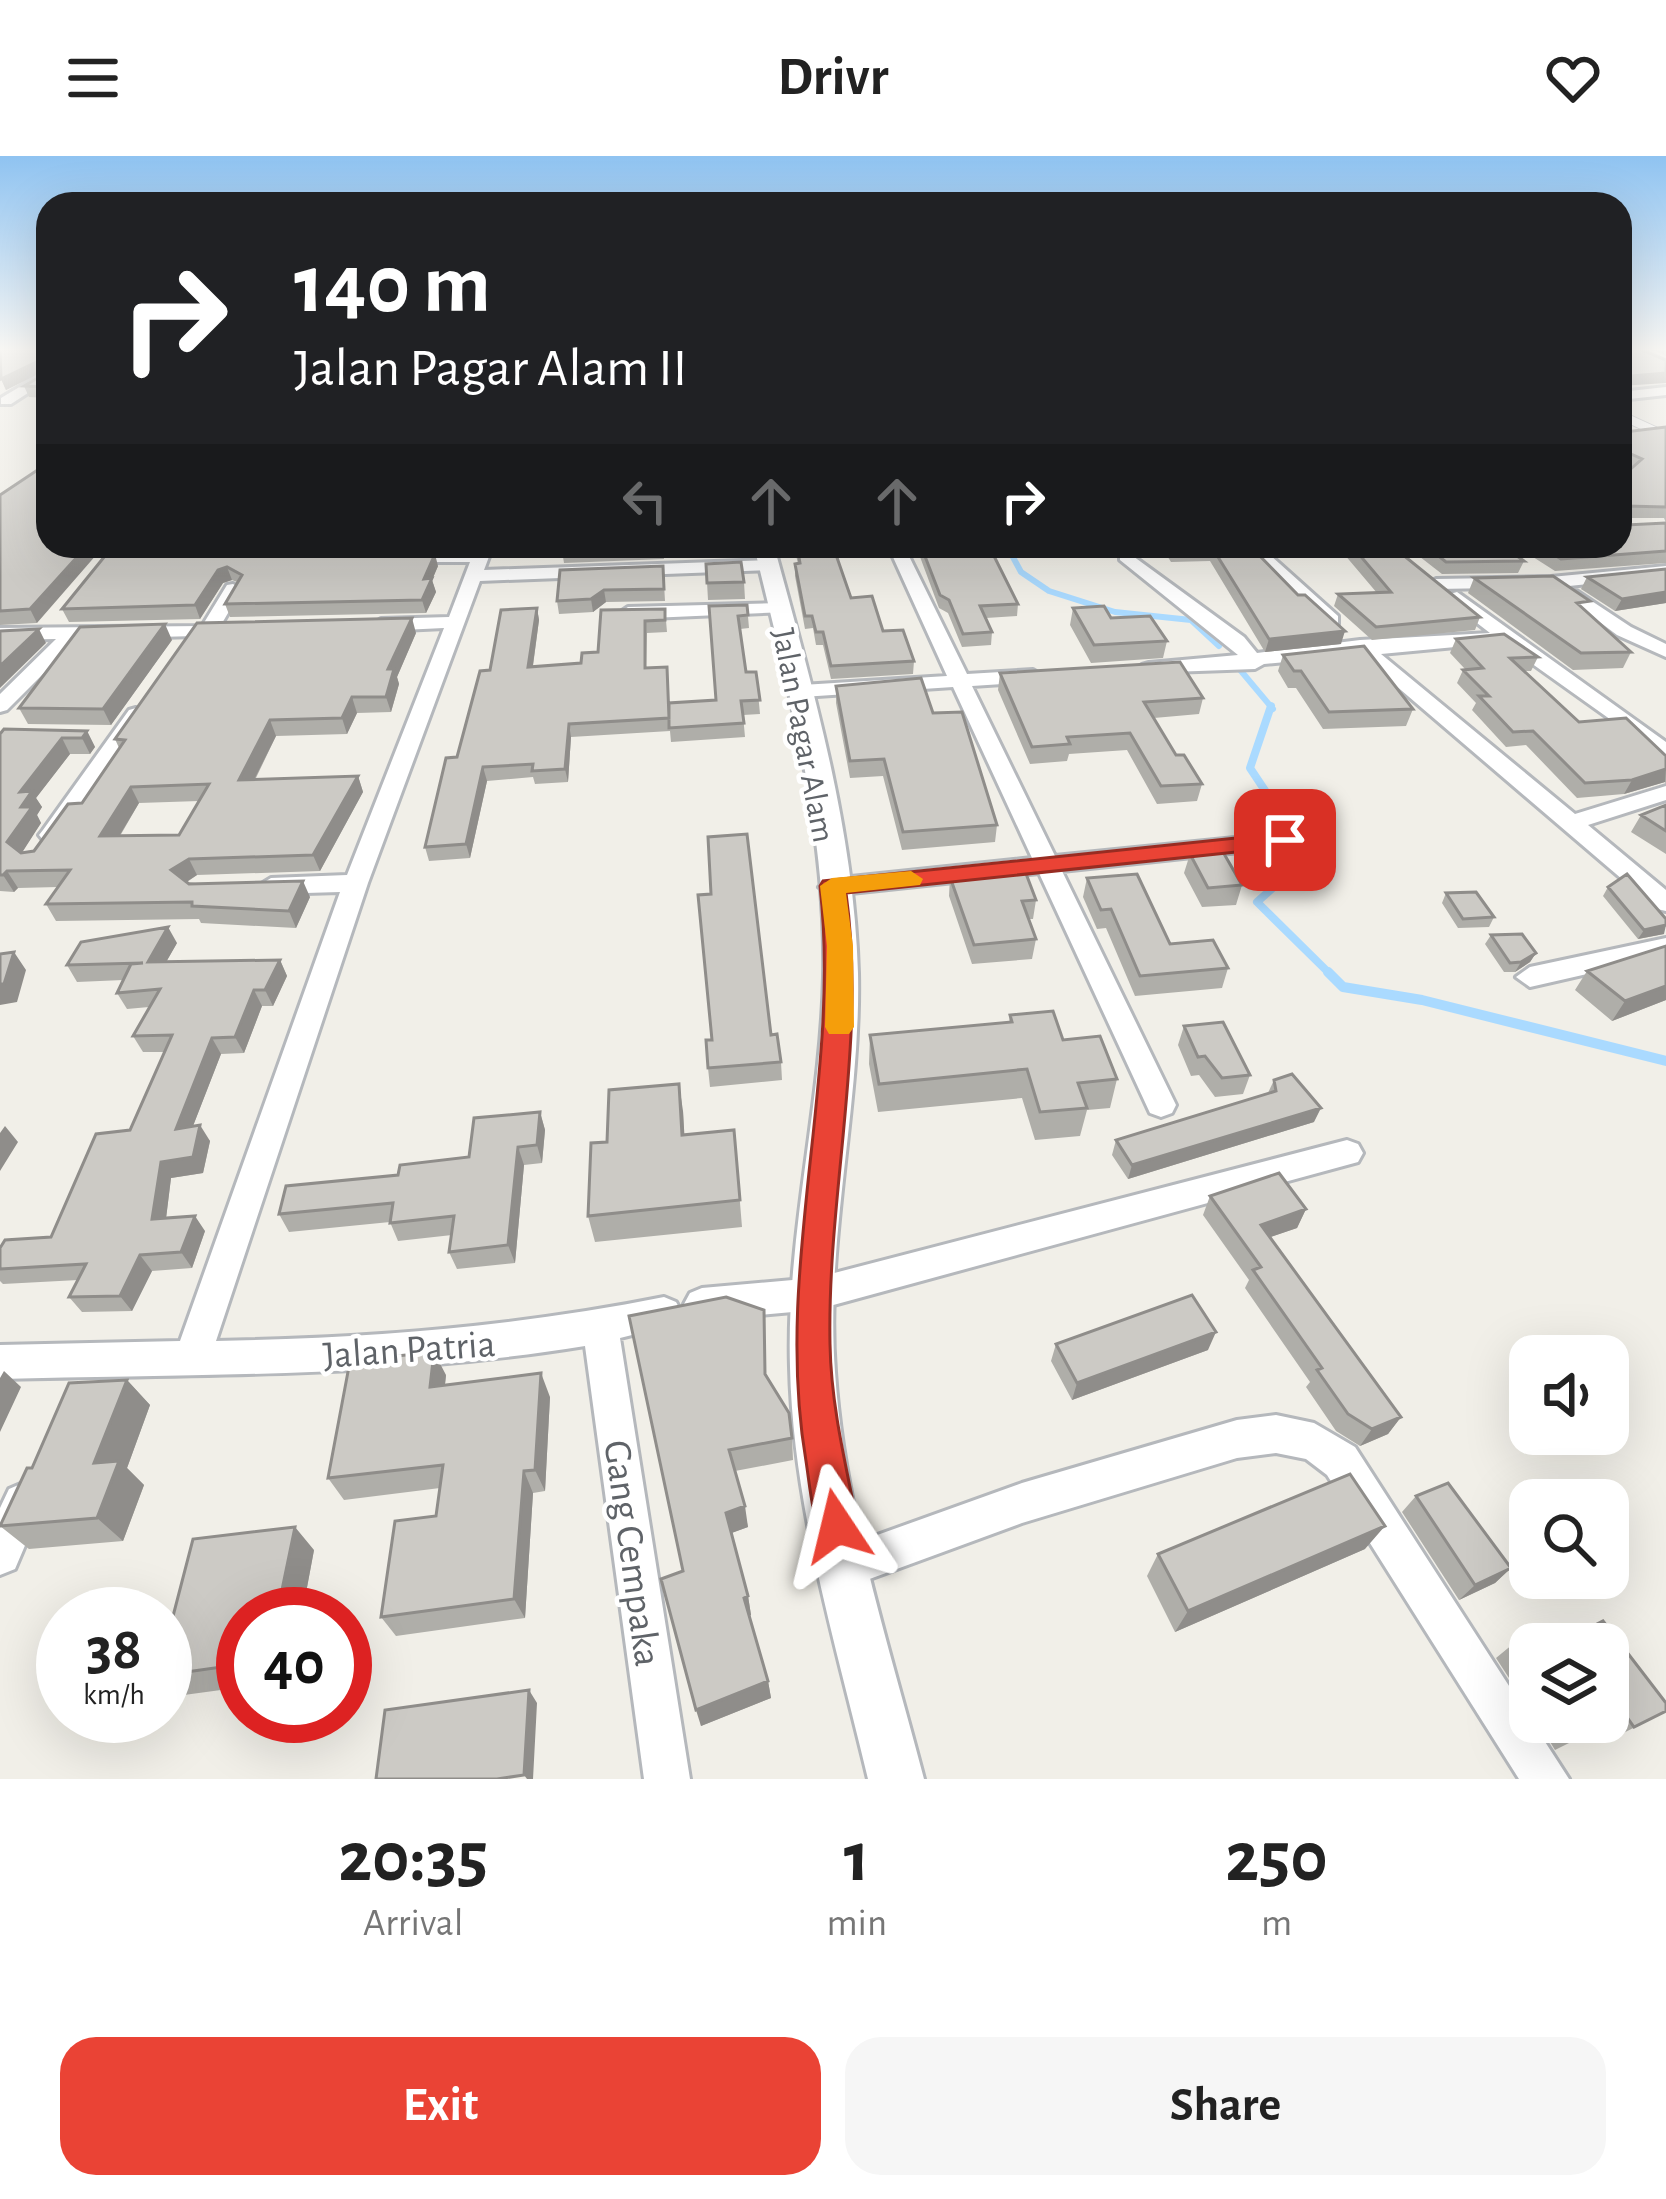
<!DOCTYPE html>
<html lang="en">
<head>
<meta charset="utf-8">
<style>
	:root { --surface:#fff; --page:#f6f6f6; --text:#222; --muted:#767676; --accent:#ea4335 }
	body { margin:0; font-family:"Alegreya Sans",sans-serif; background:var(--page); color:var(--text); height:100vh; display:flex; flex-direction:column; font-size:45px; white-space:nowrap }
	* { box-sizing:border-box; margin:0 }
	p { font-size:39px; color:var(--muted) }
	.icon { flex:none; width:66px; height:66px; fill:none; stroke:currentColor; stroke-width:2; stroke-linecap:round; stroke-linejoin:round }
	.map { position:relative; height:1623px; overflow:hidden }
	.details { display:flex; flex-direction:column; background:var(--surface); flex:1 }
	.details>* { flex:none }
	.guide { position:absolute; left:36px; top:36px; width:1596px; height:366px; border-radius:36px; box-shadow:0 12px 48px #0002; background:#202124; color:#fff; overflow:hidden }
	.controls { position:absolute; left:1509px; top:1179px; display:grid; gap:24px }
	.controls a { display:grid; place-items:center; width:120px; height:120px; border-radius:24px; background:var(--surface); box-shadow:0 12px 48px #0002; font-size:60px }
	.speed { position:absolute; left:36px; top:1431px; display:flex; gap:24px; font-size:60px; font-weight:700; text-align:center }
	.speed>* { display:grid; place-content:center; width:156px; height:156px; border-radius:50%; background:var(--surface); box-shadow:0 12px 48px #0002; line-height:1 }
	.speed small { font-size:30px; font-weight:400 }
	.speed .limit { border:18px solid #d22; background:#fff; color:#111 }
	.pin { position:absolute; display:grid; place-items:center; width:102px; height:102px; color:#fff; margin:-51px; border-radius:24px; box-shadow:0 6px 18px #0006 }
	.me { position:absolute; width:132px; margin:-66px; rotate:350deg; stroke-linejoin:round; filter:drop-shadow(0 0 9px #0008) }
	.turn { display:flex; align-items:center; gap:42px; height:252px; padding:0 60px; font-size:54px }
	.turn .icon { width:156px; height:156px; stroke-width:2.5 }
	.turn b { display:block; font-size:84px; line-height:102px }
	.lanes { display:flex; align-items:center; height:114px; padding:0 60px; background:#0003; justify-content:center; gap:60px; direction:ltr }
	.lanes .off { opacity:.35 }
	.eta { display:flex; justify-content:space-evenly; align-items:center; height:204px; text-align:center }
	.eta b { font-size:72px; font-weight:700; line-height:84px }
	.cta { display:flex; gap:24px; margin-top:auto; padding:24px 60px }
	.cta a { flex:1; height:138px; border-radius:36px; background:var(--accent); color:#fff; font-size:48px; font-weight:700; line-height:138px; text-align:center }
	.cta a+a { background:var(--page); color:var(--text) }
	header { display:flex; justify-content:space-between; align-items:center; height:156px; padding:0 60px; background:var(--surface); font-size:54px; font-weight:700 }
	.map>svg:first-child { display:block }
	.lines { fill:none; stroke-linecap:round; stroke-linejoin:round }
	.stream-far2 { stroke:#aadaff; stroke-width:6 }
	.stream-far1 { stroke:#aadaff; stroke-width:8 }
	.stream { stroke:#aadaff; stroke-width:10 }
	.service-casing { stroke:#b5b8bc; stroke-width:10 }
	.minor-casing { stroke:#b5b8bc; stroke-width:6 }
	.tertiary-casing { stroke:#b5b8bc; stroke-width:6 }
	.service { stroke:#fff; stroke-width:8 }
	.minor { fill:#fff; fill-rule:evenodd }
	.tertiary { fill:#fff; fill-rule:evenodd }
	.wall { fill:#afaea9; fill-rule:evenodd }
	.shaded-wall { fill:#8f8d8a }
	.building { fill:#cccac5; stroke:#8f8d8a; stroke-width:3; fill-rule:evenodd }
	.route { fill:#ea4335; stroke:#982c22; stroke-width:3 }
	.slow { fill:#f59e0b }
	.labels { text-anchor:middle; stroke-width:9; stroke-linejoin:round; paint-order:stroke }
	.street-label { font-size:33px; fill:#5f6368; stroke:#fff }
	.near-street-label { font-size:39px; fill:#5f6368; stroke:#fff }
</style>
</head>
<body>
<header><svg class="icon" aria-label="menu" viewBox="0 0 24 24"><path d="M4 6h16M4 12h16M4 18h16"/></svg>Drivr<svg class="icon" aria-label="heart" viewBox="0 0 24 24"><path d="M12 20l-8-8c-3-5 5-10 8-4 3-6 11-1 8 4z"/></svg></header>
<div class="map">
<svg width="1666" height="1623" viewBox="0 0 1666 1623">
	<rect width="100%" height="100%" fill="#f1efe8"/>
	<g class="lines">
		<path class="stream-far2" d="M1007 390 1021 416 1049 435 1115 456 1191 464 1219 490
			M1236 509 1273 553"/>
		<path class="stream-far1" d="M1271 550 1250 612 1276 651 1311 668 1331 696 1329 705 1293 714 1257 746 1331 819"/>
		<path class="stream" d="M1328 816 1343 831 1422 844 1666 905"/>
		<defs>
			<path id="service" d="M1620 259 1655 275"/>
			<path id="minor" d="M48 214V224L11 248H1V242Z
				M1666 231V239L1620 244V236Z
				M1620 308 1632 315 1620 325Z
				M477 390H493L484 414 768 404 777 409 768 414 480 425 368 727 216 1185C367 1182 515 1171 664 1141L676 1146 682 1157 676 1168 620 1182 690 1623H644L585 1190C390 1222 195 1218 0 1223V1189L180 1185 340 736 271 738 258 730 271 722 347 719 444 472 381 475 372 469 381 463 449 461 470 406H401L392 401 401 396H474Z
				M888 390H904L967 518 1033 514 1043 520 1033 526 972 530 1055 700 1285 677 1297 684 1285 691 1062 715 1176 949 1172 957 1161 961 1150 957 1039 717 832 739 819 731 832 723 1032 702 953 531 802 541 792 535 802 529 947 520Z
				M1242 390H1260L1338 460V468H1324Z
				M1126 395 1244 481 1257 497 1360 484 1490 477 1442 440 1457 436 1666 586V603L1496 482 1487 488 1381 498 1575 658 1666 630V644L1588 669 1666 734V755L1657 753 1360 499 1264 508 1255 513 1142 517V509L1149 507 1238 499 1120 404V396Z
				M1666 410V420L1569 430 1631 471 1666 488V501L1617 479 1553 431 1436 433 1427 428 1436 423 1551 421Z
				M233 428 242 433 221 469 236 471V479L78 483 7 554 0 556V538L56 483 0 484V472L202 470 227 429Z
				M780 447 789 452 786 456 628 463 619 457 628 451Z
				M136 552 146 558 59 684H43L39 679 43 674 129 554Z
				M1666 782V800L1530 831 1516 821 1530 811Z
				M1347 984 1358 988 1363 997 1358 1006 815 1154 702 1164 690 1159 684 1148 690 1137 702 1132 815 1122Z
				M1276 1259 1314 1267 1355 1291 1569 1623H1519L1327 1319 1306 1303 1276 1297 1237 1302 1022 1367 845 1432 830 1426 824 1411 830 1396 1022 1327 1237 1264Z
				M23 1327 37 1333 43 1347 15 1413 0 1419V1352L9 1333Z"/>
			<path id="tertiary" d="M754 390H774C812 529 854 672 858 817 861 950 825 1082 835 1216 844 1354 889 1489 924 1623H868C836 1488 793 1350 790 1211 786 1080 821 952 824 821 827 675 788 530 754 390Z"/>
		</defs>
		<use href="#service" class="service-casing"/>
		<use href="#minor" class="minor-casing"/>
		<use href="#tertiary" class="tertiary-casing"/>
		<use href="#service" class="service"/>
		<use href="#minor" class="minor"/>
		<use href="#tertiary" class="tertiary"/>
	</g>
	<path class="wall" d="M48 193V242L29 241 24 230 46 217V214L6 234 0 220Z
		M1651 193H1666V200Z
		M1666 271V407L1555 415 1516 390H1620V273L1625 276ZM1621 307 1629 311 1632 312 1625 318 1621 314ZM1623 362H1664L1666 367 1626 369Z
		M45 311 37 467 0 469V339Z
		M113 390H449L448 392H264L256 398 438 410 432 424 436 436 426 457 230 461 225 448 237 426 232 424 223 427 200 463 69 466 62 453Z
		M549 390H663L664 403 564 407 563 401 551 402Z
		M794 390H833L851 442 914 505 913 518 831 523 823 489H816L813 472 805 473 795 420V408H798Z
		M916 390H989L1018 448 1017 460 986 462 992 476 991 489 962 491 948 457 939 452Z
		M1161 390H1250L1341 488 1265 496 1210 405 1171 406Z
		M1331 390H1392L1480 461 1475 474 1372 484 1334 450 1338 438 1377 437 1344 398H1338Z
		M1406 390H1503L1524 405 1518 417 1442 418Z
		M706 408 744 426 745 443 708 444Z
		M663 410 665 445 606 446 593 456 559 458 557 445Z
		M1666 413V447L1615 455 1581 433 1587 421Z
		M1474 422 1585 454 1631 496 1623 512 1573 514 1468 437Z
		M747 449 749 472 740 473 746 516H756L760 558 743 559 745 581 671 586 670 575 571 581 568 626 535 628 533 621 487 625 470 702 429 705 425 691 457 601 490 514 537 452 539 464 533 510 581 507 665 453 667 476 647 477 646 512 669 547 716 544 709 450Z
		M1073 452 1167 485 1163 502 1091 507 1070 469Z
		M416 477 397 521 399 528 391 556 357 557 347 578 276 580 255 624 358 620 363 636 320 715 197 719 187 726 310 741 296 772 201 767 199 763 56 765 46 748 58 731 18 732 14 736 0 735V578L87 575 95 591 90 598H70L36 642 42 651 37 659 41 667 21 697 34 695 82 647 119 592 115 583ZM199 645 179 679 120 680 139 647Z
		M1456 483 1538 501 1531 515H1524L1579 566 1666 600V628L1665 626 1624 638 1577 642 1526 589 1506 591 1472 554 1476 547 1457 527 1463 514 1465 513 1450 497Z
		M172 484 111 569 28 568 19 552Z
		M1283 499 1413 553 1406 570 1323 573 1296 532H1288L1278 515Z
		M1000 517 1203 542 1199 558 1154 562 1176 599 1202 628 1197 645 1157 648 1127 594 1069 598 1067 605 1030 608 998 534Z
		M836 530 933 557 997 669 995 686 902 694 883 620 850 622 836 547Z
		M1666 649V698L1631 676 1641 659Z
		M1190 698 1242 729 1236 749 1202 751 1184 717Z
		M950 721 1036 744 1033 763H1028L1036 783 1032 803 972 808 949 740Z
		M1087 722 1170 788 1228 812 1222 832 1135 840 1106 772 1097 773 1083 741Z
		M1608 731 1664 778 1638 783 1603 740Z
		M1446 737 1494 761 1489 771 1458 772 1442 747Z
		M1491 779 1536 797 1530 806 1515 816H1504L1485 788Z
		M177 787 166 806 280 804 287 820 273 850H262L244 897 221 898 193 970 210 985 203 1017 171 1022 166 1062 205 1075 192 1112 152 1115 132 1155 82 1156 69 1141 78 1124 3 1128 0 1125V1092L51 1081 130 974 165 896H143L133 880 149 851 127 853 117 837 123 824 77 826 67 809Z
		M1666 790V844L1612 865 1575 834 1587 815Z
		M1010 859 1063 884 1117 923 1110 952 1087 954 1080 980 1035 984 1022 942 878 956 869 908 870 879 1009 867Z
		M1184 870 1250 919 1243 938 1215 941 1199 919 1191 920 1178 889Z
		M771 879 781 906 782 924 710 931 708 912Z
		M1274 924 1314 966 1128 1023 1112 999 1116 984 1268 937Z
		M683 955 684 979 734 974 742 1071 595 1086 588 1060 607 986Z
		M540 956 545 974 542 1007 524 1009 515 1107 457 1113 449 1096 452 1079 398 1085 390 1066 289 1076 279 1058 398 1019 469 1001Z
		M1210 1040 1306 1053 1297 1072 1270 1081 1401 1261 1388 1278 1360 1290 1336 1275 1306 1231 1310 1226 1245 1132 1249 1124 1203 1059Z
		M764 1154 766 1221 792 1282 793 1304 735 1315 748 1371 731 1377 748 1440 751 1459 749 1460 768 1525 771 1542 701 1570 683 1415Z
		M1056 1188 1208 1194 1072 1244 1051 1205Z
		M446 1219 445 1229 550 1241 545 1335 533 1337 525 1462 396 1480 381 1461 436 1360 440 1332 344 1344 328 1322Z
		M127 1224 150 1249 127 1312 144 1329 123 1385 29 1393 0 1370 32 1312Z
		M1416 1340 1511 1412 1495 1427 1459 1444 1402 1356Z
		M1365 1393 1175 1476 1147 1420 1158 1398Z
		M314 1394 302 1458H243V1531L184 1539 165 1525V1491Z
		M1513 1488H1530V1554L1496 1502Z
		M1608 1488 1666 1555 1612 1583 1603 1570 1555 1594 1538 1566H1608Z"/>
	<path class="shaded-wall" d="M47 201 48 213 6 234 1 223Z
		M1666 217V227L1620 230V221Z
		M87 390H104L37 467 30 453Z
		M247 390H263L264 392 251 401Z
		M435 398 438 410 432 424 436 436 426 457 422 444 424 423Z
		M227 411 232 424 223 427 200 463 195 449 218 414Z
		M604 434 606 446 593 456 591 443Z
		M1666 436V447L1615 455 1622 443Z
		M537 452 539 464 531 523 528 511Z
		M412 462 416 477 397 521 399 528 391 556 386 541 388 513Z
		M165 468 172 484 111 569 103 553Z
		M39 473 46 487 0 532V510Z
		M1345 475 1341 488 1265 496 1269 483Z
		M352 541 357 557 347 578 342 562Z
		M270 564 276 580 246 640 239 624Z
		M569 568 571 581 568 626 565 613Z
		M87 575 95 591 90 598 82 582Z
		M62 582 70 598 36 642 42 651 37 659 41 667 18 703 7 686 21 651 20 636Z
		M483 611 487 625 470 702 466 688Z
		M1666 613 1665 626 1624 638 1632 624Z
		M358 620 363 636 320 715 313 699Z
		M131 631 139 647 109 697 100 680Z
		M189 703 197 719 180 730 171 714Z
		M7 715 18 732 14 736 3 719Z
		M303 725 310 741 296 772 289 755Z
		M1666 769 1664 778 1638 783 1644 774Z
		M168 771 177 787 157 822 148 806Z
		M14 796 26 814 17 846 0 849V828Z
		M1536 797 1530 806 1515 816 1521 806Z
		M280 804 287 820 273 850 265 834Z
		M1666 830V844L1612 865 1625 845Z
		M254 834 262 850 244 897 235 881Z
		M212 882 221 898 186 988 176 973Z
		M679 928 683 955 686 1006 682 979Z
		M1321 952 1314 966 1128 1023 1132 1009Z
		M540 956 545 974 542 1007 537 989Z
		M200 969 210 985 203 1017 171 1022 164 1079 152 1063 161 1006Z
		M5 970 18 986 0 1015V977Z
		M518 991 524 1009 515 1107 508 1089Z
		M1306 1053 1297 1072 1253 1087 1261 1069Z
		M195 1060 205 1075 192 1112 181 1096Z
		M140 1099 152 1115 132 1155 120 1140Z
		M1216 1176 1208 1194 1072 1244 1077 1227Z
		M434 1196 446 1219 442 1254 430 1231Z
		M4 1215 21 1231 0 1276V1222Z
		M541 1217 550 1241 545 1335 535 1314Z
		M127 1224 150 1249 127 1312 144 1329 123 1385 97 1362 94 1307Z
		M1401 1261 1388 1278 1360 1290 1372 1273Z
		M524 1315 533 1337 525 1462 514 1443Z
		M745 1350 748 1371 729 1378 726 1357Z
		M1385 1370 1365 1393 1175 1476 1188 1455Z
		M295 1371 314 1394 302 1458H277Z
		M1511 1412 1495 1427 1459 1444 1475 1429Z
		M748 1440 751 1459 747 1461 744 1442Z
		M768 1525 771 1542 701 1570 696 1554Z
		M529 1534 537 1547 533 1623H527L524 1619Z"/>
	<path class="building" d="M0 193H48V231L24 230 46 217 47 201 1 223Z
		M1620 193H1640L1666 204V217L1620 221Z
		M1666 271V351L1626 350 1621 354 1626 369 1666 367V395L1561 403 1540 390H1620V273L1625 276ZM1622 294 1642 303 1625 318 1621 314Z
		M48 307V390H87L30 453 0 455V339Z
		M113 390H247L253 398H435L424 423 432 422 422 444 225 448 242 419 227 411 218 414 195 449 62 453Z
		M562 390H662L562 394Z
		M797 390H833L851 442 872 440 883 475 903 474 914 505 831 510 823 476H816L812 460H805L795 408 800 407Z
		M921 390H989L1018 448 980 450 992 476 963 478 949 444 940 439Z
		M1171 390H1250L1298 439H1305L1345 475 1269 483 1213 393H1173Z
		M1352 390H1392L1480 461 1376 471 1338 438 1391 436Z
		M1426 390H1503L1524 405 1446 406Z
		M741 406 744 426 707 427 706 408Z
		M663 410 664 433 604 434 591 443 557 445 560 414Z
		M1666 413V436L1622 443 1587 421Z
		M1553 420 1590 445 1577 447 1631 496 1581 497 1474 422Z
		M747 449 748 459 738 460 746 516H756L760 544 741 545 744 567 669 572V547L716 544 709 450Z
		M1104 450 1111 462 1150 460 1167 485 1094 489 1073 452Z
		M537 452 528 511 581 507 582 497 598 496 601 454 665 453V464L645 465V512L667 511 669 562 569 568 565 613 532 615 533 608 483 611 466 688 425 691 446 602 457 601 480 515 490 514 501 454Z
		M412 462 388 513H394L386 541H352L342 562 270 564 239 624 358 620 313 699 189 703 171 714 189 728 303 725 289 755 192 750V746L46 748 70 714 7 715 3 719H0V578L4 573 87 575 82 582H62L20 636 32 635 21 651H32L7 686 21 697 34 695 68 648 82 647 125 584 115 583 197 467ZM209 628 179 679 100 680 131 631Z
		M165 468 103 553 19 552 80 471Z
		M39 473 0 510V475Z
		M1504 478 1538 501 1510 502 1579 566 1626 562 1666 600V613L1632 624 1585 627 1533 575 1513 576 1479 540H1489L1463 514 1483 512 1456 483Z
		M1364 490 1413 553 1329 556 1301 515H1294L1283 499Z
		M1180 506 1203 542 1144 546 1176 599H1184L1202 628 1161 630 1130 577 1067 581 1070 588 1032 591 1000 517Z
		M921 522 933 557 962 556 997 669 903 676 884 603 850 605 836 530Z
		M1666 649V675L1641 659Z
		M747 678 771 879 777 878 781 906 708 912 706 884H712L698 739 711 738 708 681Z
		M1223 696 1242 729 1208 732 1190 698Z
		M1025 715 1036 744 1022 745 1036 783 974 789 950 721Z
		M1137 718 1170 788 1213 784 1228 812 1140 820 1111 753 1101 754 1087 722Z
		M1627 718 1666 763V769L1644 774 1608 731Z
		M1476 736 1494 761 1463 763 1446 737Z
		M168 771 148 806 280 804 265 834H254L235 881 212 882 176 973 200 969 193 1001 161 1006 152 1063 195 1060 181 1096 140 1099 120 1140 69 1141 86 1108 0 1113V1092L5 1084 51 1081 96 978 130 974 172 879 133 880 160 833 117 837 131 808 143 807 67 809 81 786Z
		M1522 778 1536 797 1521 806 1510 807 1491 779Z
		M1666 790V830L1625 845 1587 815Z
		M14 796 4 828H0V798Z
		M1053 855 1063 884 1100 880 1117 923 1078 927 1087 952 1040 956 1027 913 879 928 870 879 1012 866 1010 859Z
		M1223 866 1250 919 1222 922 1205 900 1198 901 1184 870Z
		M1292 918 1321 952 1132 1009 1116 984 1276 935 1274 924Z
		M679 928 682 979 734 974 740 1044 588 1060 591 987 607 986 609 934Z
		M540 956 537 989 518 991 508 1089 449 1096 454 1060 390 1067 393 1047 279 1058 286 1030 398 1019 400 1009 469 1001 474 962Z
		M1279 1017 1306 1053 1261 1069 1401 1261 1372 1273 1348 1258 1317 1214 1322 1212 1253 1114 1261 1111 1210 1040Z
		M1192 1139 1216 1176 1077 1227 1056 1188Z
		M726 1141 764 1154 765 1218 789 1257 792 1282 729 1294 745 1350 726 1357 748 1440 744 1442 768 1525 696 1554 661 1423 683 1415 629 1160Z
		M434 1196 430 1231 541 1217 535 1314 524 1315 514 1443 381 1461 395 1365 436 1360 443 1309 328 1322 350 1205Z
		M127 1224 94 1307 119 1305 97 1362 0 1370 27 1312H32L69 1227Z
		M1350 1318 1385 1370 1188 1455 1158 1398Z
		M1448 1327 1511 1412 1475 1429 1416 1340Z
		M295 1371 277 1458H243V1508L165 1519V1491L193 1383Z
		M1603 1465 1666 1547V1555L1634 1571 1624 1557 1608 1565V1488H1558Z
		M1546 1473 1557 1488H1530V1513L1513 1488Z
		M529 1534 524 1619 497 1623H376L385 1554Z
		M1565 1566H1607L1575 1582Z"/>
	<linearGradient id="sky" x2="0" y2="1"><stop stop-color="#8fc3f1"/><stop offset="0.46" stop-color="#f9f8f5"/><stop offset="1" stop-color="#f9f8f5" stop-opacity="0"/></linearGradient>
	<rect width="1666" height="420" fill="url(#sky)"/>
	<path class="route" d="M1285 677 1293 679V690L846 737C867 888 827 1037 830 1188 831 1250 846 1310 858 1370L852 1385 837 1391 823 1385C812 1360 810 1331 806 1305 773 1112 842 923 820 730L823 725Z"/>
	<path class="slow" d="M911 715 923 723 920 729 846 737 853 790 854 871 849 878H829L825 871 827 790 820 730 832 722Z"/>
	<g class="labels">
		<g class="street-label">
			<text transform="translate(805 579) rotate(79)" y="12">Jalan Pagar Alam</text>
		</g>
		<g class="near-street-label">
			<text transform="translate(409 1192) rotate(-4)" y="14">Jalan Patria</text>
			<text transform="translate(634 1397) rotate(82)" y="14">Gang Cempaka</text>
		</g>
	</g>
</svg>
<div class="controls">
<a><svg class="icon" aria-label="sound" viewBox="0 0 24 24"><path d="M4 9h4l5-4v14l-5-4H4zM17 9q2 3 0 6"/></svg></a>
<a><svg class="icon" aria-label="search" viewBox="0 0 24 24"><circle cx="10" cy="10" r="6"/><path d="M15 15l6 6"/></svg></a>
<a><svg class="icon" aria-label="layers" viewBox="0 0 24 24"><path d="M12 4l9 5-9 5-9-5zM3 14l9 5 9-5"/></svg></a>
</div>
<div class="speed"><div>38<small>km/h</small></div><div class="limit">40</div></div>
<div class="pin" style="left:1285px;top:684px;background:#d93025"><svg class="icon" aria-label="arrive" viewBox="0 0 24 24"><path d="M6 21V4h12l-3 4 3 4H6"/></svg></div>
<svg class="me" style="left:837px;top:1370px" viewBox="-20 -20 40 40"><path d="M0-17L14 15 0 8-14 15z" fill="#ea4335" stroke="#fff" stroke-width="4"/></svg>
<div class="guide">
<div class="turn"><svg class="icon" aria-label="right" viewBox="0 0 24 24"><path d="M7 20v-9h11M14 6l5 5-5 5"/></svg><div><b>140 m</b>Jalan Pagar Alam II</div></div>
<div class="lanes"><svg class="icon off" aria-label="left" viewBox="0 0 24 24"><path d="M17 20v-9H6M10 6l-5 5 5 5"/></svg><svg class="icon off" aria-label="ahead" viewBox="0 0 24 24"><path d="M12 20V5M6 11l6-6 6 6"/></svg><svg class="icon off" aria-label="ahead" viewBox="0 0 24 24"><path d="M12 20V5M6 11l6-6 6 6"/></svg><svg class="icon" aria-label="right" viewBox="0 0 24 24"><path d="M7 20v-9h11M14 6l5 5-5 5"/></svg></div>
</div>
</div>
<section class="details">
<div class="eta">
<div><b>20:35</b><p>Arrival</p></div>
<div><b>1</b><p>min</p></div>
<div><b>250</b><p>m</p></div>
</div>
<div class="cta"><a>Exit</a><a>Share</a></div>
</section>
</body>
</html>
